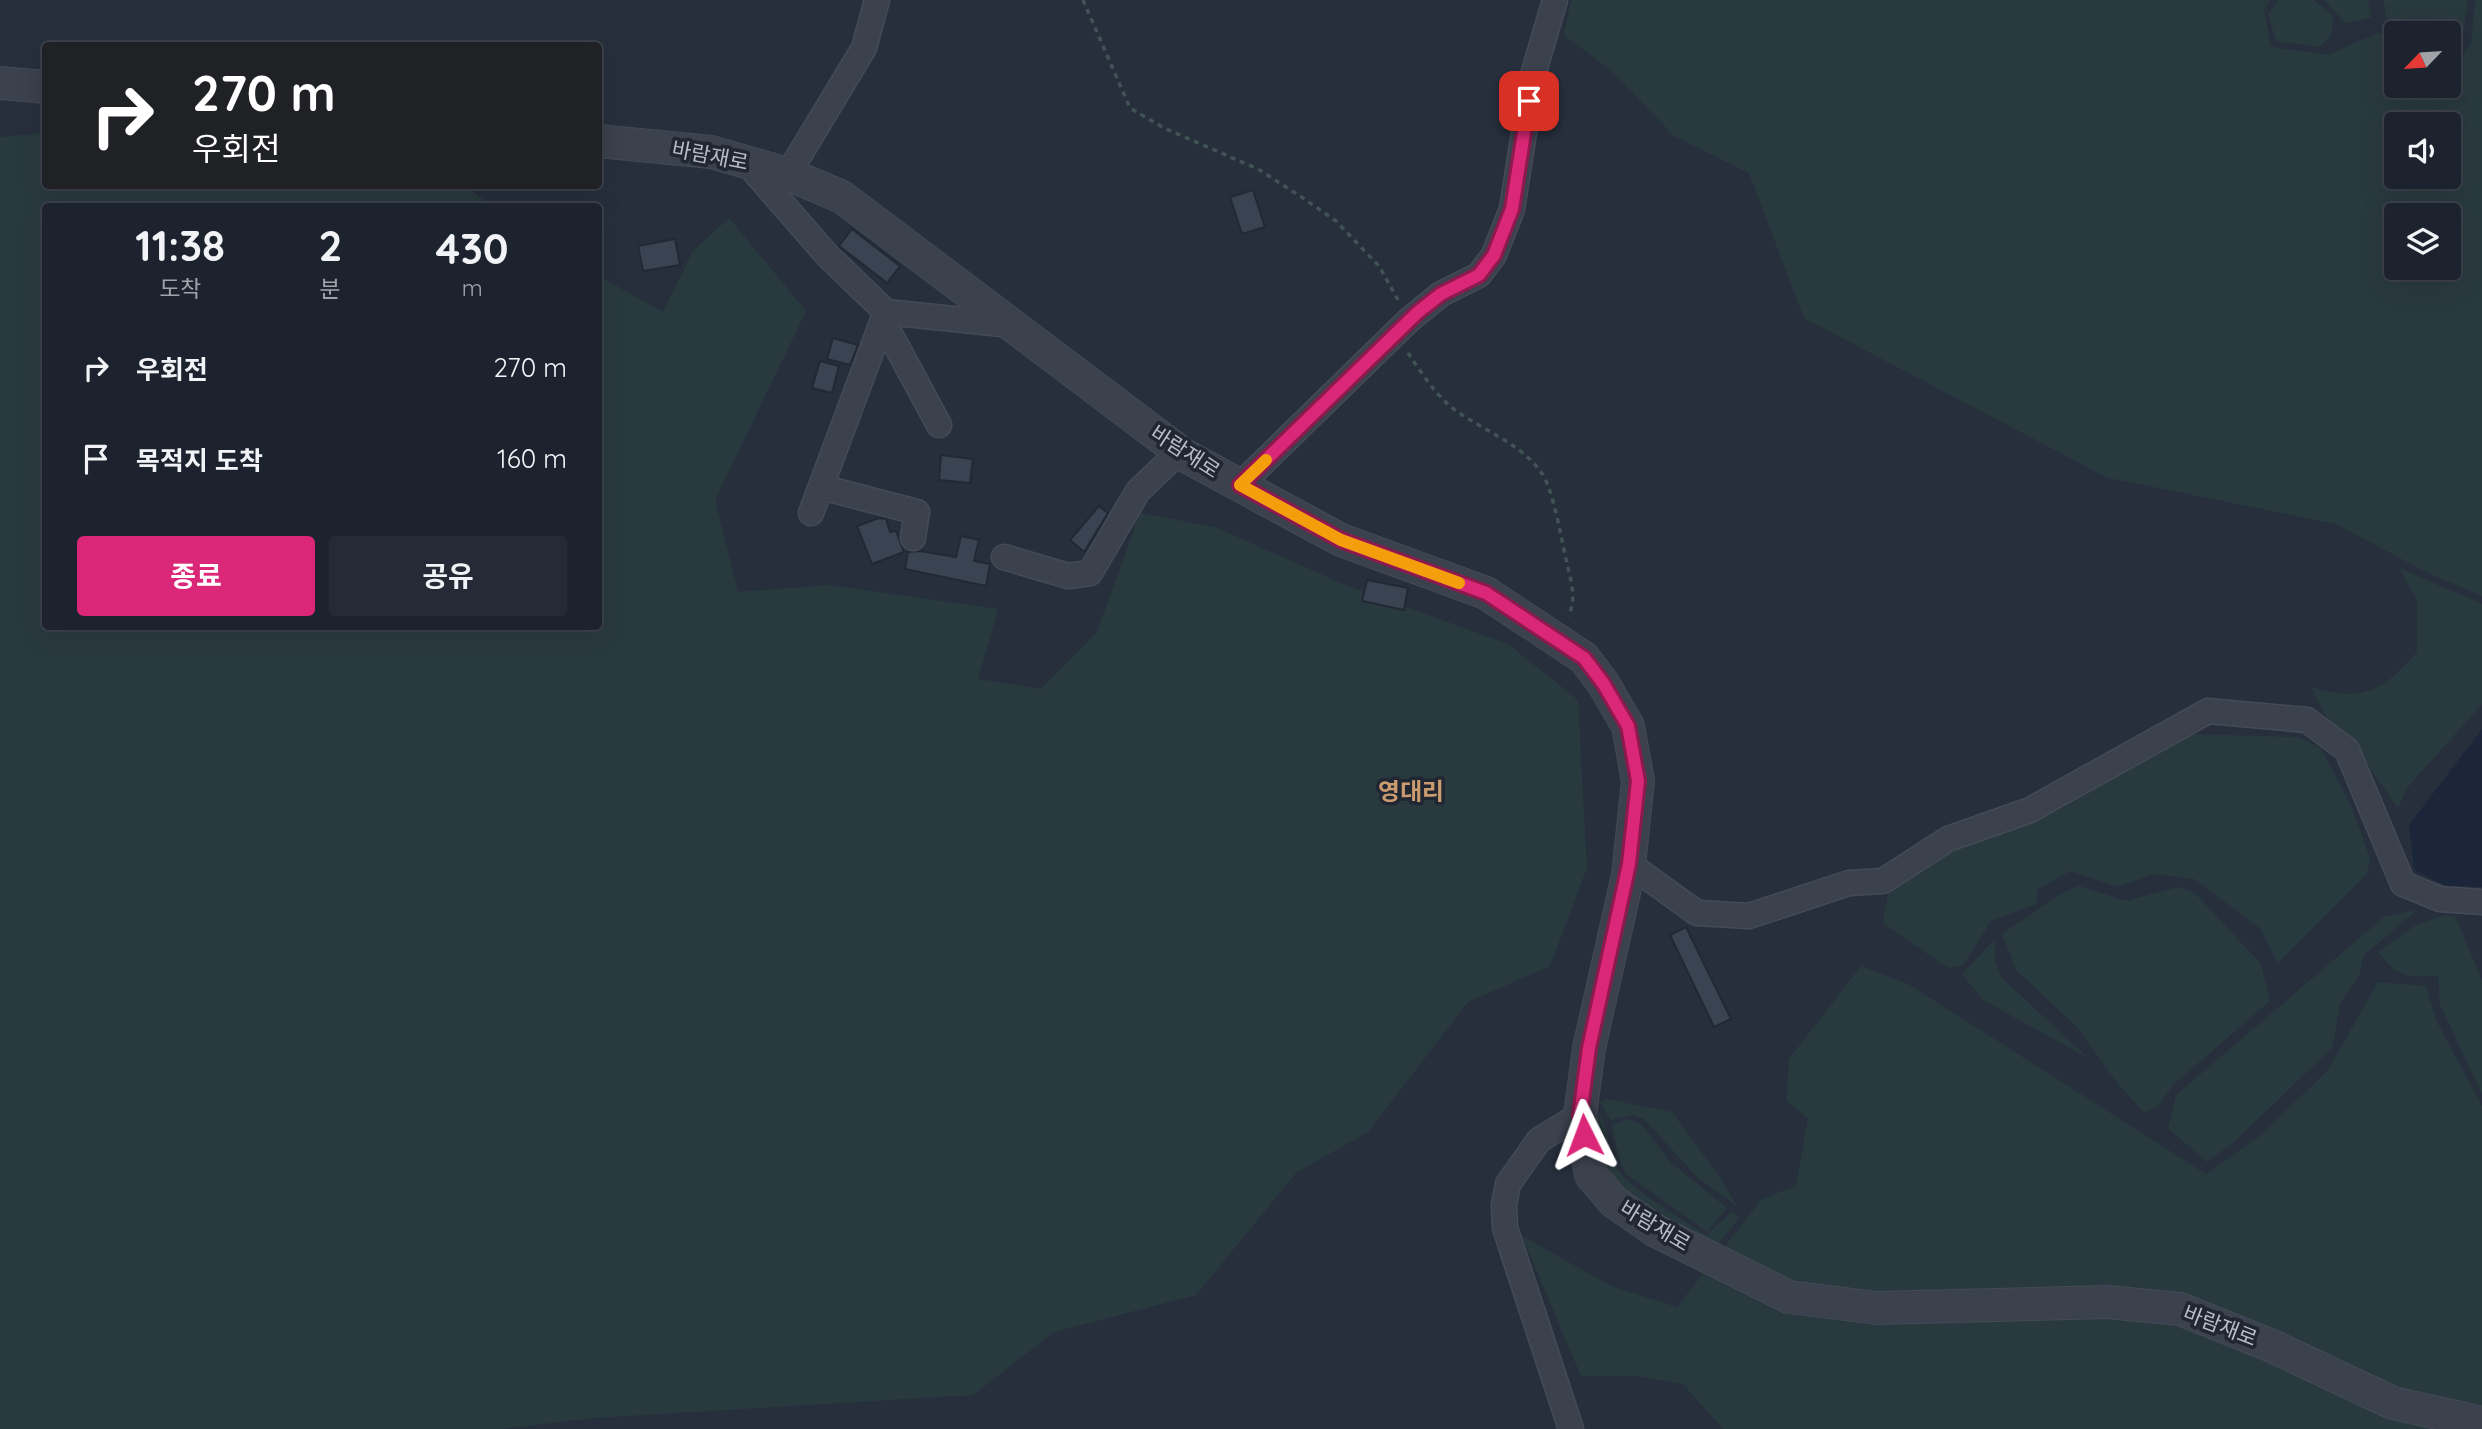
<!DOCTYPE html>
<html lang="ko">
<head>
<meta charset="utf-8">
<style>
	:root { --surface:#1d232e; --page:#252b36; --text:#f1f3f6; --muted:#a0a4aa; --line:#3b404a; --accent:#db2777 }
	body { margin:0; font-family:Quicksand,"Noto Sans KR",sans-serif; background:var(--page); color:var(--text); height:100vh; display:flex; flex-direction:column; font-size:26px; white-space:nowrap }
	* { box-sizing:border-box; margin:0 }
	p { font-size:23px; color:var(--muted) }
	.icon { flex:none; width:38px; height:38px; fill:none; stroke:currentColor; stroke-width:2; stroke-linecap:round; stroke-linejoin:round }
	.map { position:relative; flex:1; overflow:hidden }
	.sheet { position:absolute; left:42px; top:203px; width:560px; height:427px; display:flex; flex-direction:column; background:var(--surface); border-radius:7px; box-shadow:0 7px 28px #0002,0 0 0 2px var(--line) }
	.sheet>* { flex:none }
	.guide { position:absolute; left:42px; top:42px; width:560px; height:147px; border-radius:7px; box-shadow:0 7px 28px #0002,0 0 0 2px var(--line); background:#202124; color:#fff; overflow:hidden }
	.needle { width:46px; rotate:245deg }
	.controls { position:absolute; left:2384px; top:21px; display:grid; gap:14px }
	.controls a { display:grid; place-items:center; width:77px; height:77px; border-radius:7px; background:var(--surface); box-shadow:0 7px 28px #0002,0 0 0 2px var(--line); font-size:35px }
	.pin { position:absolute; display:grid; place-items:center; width:60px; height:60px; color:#fff; margin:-30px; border-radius:14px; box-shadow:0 4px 10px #0006 }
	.me { position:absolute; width:77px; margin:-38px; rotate:357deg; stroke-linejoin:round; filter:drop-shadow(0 0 5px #0008) }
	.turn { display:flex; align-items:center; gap:24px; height:147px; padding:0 35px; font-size:32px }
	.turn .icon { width:91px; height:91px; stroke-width:2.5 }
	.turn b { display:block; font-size:49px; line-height:60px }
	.eta { display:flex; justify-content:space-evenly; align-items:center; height:119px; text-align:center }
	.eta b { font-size:42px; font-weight:700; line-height:49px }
	.cta { display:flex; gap:14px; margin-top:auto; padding:14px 35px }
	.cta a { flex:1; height:80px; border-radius:7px; background:var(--accent); color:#fff; font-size:28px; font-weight:700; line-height:80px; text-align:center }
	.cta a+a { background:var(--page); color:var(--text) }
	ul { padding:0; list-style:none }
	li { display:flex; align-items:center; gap:21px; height:91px; padding:0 35px }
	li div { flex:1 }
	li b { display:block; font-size:26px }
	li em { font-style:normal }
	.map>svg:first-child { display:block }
	.green { fill:#293a3e; fill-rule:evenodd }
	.water { fill:#1b263a }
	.building { fill:#3a4352; stroke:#222834; stroke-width:2 }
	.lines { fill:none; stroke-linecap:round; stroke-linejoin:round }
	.minor-casing { stroke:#444a56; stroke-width:27 }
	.tertiary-casing { stroke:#444a56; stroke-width:34 }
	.path { stroke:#425356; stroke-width:3.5; stroke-dasharray:5 5; stroke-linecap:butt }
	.minor { stroke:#3b414d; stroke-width:24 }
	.tertiary { stroke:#3b414d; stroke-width:32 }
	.route-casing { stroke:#8e194d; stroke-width:18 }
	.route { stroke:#db2777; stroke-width:12 }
	.slow { stroke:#f59e0b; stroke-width:12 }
	.labels { text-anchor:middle; stroke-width:7; stroke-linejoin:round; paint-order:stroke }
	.street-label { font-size:21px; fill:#b7bdc8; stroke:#202632 }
	.quarter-label { font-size:24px; font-weight:bold; fill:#cb9c6f; stroke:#202632 }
</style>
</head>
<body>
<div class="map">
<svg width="2482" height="1429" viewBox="0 0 2482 1429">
	<rect width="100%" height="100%" fill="#272f3d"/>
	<path class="green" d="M1571 0H2270L2264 9 2271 47 2328 55 2379 32 2396 54V86H2448V66H2453L2471 44 2475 0H2482V596L2428 573 2336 524 2108 478 1804 318 1749 173 1674 136 1613 72 1564 35ZM2396 124H2448V177H2396ZM2396 215H2448V268H2396Z
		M2278 0H2314L2334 17 2331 35 2320 47 2276 41 2268 14Z
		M2324 0H2368L2371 18 2345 23Z
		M2384 0H2468L2462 42 2449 62 2448 33H2396V38L2387 29Z
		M45 133 46 186H465L492 206H46V626H598L599 276 663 312 693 251 729 218 806 311 715 500 738 592 829 585 998 609 978 679 1041 689 1097 632 1140 513 1215 527 1343 584 1508 644 1578 700 1587 868 1550 966 1468 1002 1368 1132 1296 1173 1196 1295 1054 1332 973 1395 594 1418 502 1429H0V137Z
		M2399 568 2482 604V704L2407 788 2398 808 2371 770 2360 748 2326 716 2311 687C2363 703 2383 691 2417 652V600Z
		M2186 734 2298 737 2321 748 2352 808 2370 858 2367 874 2278 963 2260 928 2194 879 2152 874 2118 887 2070 871 2037 890V904L1991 921 1963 965 1948 968 1883 923 1888 894 1957 847 2062 809Z
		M2079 886 2126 901 2178 887 2195 893 2261 964 2270 1001 2173 1085 2158 1106 2144 1113 2115 1080 2077 1027 2016 970 2002 934 2062 893Z
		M2417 910 2363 956 2359 976 2340 1003 2333 1047 2236 1140 2207 1162 2168 1128 2176 1095 2384 917Z
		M2445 915 2455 916 2482 980V1094L2440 1005 2438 976C2405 977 2399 978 2378 952L2415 926Z
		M1995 939V963L2002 978 2088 1058 1983 1000 1962 974Z
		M1861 966 1908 984 2206 1174 2261 1135 2328 1070 2378 982 2426 986 2436 1020 2482 1106V1429H1723L1683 1384 1638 1376H1581L1522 1236 1611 1286 1677 1307 1762 1199 1796 1186 1808 1118 1786 1101 1789 1059Z
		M1605 1099 1672 1112 1721 1179 1737 1206 1698 1178 1644 1119 1632 1115 1611 1120 1600 1103Z
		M1598 1110C1610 1128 1607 1148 1616 1167 1625 1186 1687 1222 1706 1235L1732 1212 1740 1217 1716 1247C1676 1224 1614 1203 1599 1154 1595 1142 1598 1123 1598 1110Z
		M1628 1119 1642 1125 1670 1162 1727 1208 1707 1232 1626 1174 1618 1158 1612 1125Z"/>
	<path class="water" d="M2482 729V887L2446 886 2414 870 2409 825Z"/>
	<path class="building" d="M1253 190 1265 227 1242 234 1230 197Z
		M852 229 900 266 887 283 839 246Z
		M675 239 680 265 643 271 638 246Z
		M833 338 858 345 850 365 827 359Z
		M820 361 839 366 832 393 812 388Z
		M941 455 973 459 970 483 939 480Z
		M1099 506 1108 513 1084 552 1070 540Z
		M879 518 886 519 890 532 896 531 904 552 872 564 857 526Z
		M961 536 979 540 974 561 990 564 986 586 905 569 908 552 920 551 956 557Z
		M1367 580 1408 588 1404 610 1362 601Z
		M1686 927 1731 1019 1714 1027 1670 935Z"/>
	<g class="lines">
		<defs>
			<path id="minor" d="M745 161 827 255 886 312 1012 325
				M788 174 864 48 877 0
				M883 321 939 425
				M1240 485 1409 320 1441 294 1479 275 1494 255 1512 209 1533 75 1555 0
				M821 487 917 512 913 538
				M811 513 886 312
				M1004 557 1068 576 1090 573 1138 491 1179 452
				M1629 864 1697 913 1749 916 1849 883 1883 881 1948 839 2030 810 2208 711 2307 720 2347 750 2403 884 2440 899 2482 902
				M1571 1429 1505 1228 1504 1205 1508 1184 1539 1140 1580 1115"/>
			<path id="tertiary" d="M0 83 46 87
				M598 141 711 152 788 174 842 197 1184 455 1341 540 1486 593 1584 658 1603 683 1628 726 1638 781 1628 875 1589 1048 1580 1115 1591 1175 1614 1202 1656 1231 1789 1297 1877 1308 2108 1302 2180 1309 2272 1346 2393 1403 2482 1423"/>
		</defs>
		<use href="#minor" class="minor-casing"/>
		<use href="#tertiary" class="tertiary-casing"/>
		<path class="path" d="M1083 0 1130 108 1164 128 1258 169 1303 198 1336 221 1379 266 1398 300
			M1408 353C1421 372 1436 396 1455 410 1484 431 1520 443 1541 472 1553 488 1561 538 1566 559 1570 578 1578 599 1568 616"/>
		<use href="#minor" class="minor"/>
		<use href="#tertiary" class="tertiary"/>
	</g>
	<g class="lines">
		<defs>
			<path id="route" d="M1529 101 1512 209 1494 255 1479 275 1441 294 1418 312 1240 485 1341 540 1486 593 1584 658 1603 683 1628 726 1638 781 1629 864 1589 1048 1580 1115 1584 1135"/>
		</defs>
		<use href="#route" class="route-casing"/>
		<use href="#route" class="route"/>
		<path class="slow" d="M1266 460 1240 485 1341 540 1459 583"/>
	</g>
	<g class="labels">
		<g class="street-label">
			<text transform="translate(710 156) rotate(11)" y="7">바람재로</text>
			<text transform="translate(1185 452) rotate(33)" y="7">바람재로</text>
			<text transform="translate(1655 1226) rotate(31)" y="7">바람재로</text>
			<text transform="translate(2220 1326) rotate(21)" y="7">바람재로</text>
		</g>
		<g class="quarter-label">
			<text x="1411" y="800">영대리</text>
		</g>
	</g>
</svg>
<div class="controls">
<a><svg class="needle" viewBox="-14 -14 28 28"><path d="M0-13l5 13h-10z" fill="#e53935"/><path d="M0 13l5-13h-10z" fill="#a0a4aa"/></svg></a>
<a><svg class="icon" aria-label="sound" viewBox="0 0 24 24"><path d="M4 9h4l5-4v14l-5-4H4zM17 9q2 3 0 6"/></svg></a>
<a><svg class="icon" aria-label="layers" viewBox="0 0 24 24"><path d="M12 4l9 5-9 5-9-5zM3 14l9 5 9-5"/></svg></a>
</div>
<div class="pin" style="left:1529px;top:101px;background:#d93025"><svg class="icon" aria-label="arrive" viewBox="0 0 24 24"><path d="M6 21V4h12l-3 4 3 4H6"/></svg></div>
<svg class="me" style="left:1584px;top:1135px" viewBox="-20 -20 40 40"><path d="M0-17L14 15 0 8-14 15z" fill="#db2777" stroke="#fff" stroke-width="4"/></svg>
<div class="guide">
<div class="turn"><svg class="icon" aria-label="right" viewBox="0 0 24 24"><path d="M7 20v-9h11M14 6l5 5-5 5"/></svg><div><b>270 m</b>우회전</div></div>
</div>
<section class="sheet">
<div class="eta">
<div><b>11:38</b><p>도착</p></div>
<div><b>2</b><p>분</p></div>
<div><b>430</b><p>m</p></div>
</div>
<ul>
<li><svg class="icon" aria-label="right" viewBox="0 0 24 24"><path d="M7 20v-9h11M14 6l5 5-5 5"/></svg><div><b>우회전</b></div><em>270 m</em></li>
<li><svg class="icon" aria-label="arrive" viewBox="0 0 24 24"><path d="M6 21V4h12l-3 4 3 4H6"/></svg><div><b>목적지 도착</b></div><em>160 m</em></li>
</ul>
<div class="cta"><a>종료</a><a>공유</a></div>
</section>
</div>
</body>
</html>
